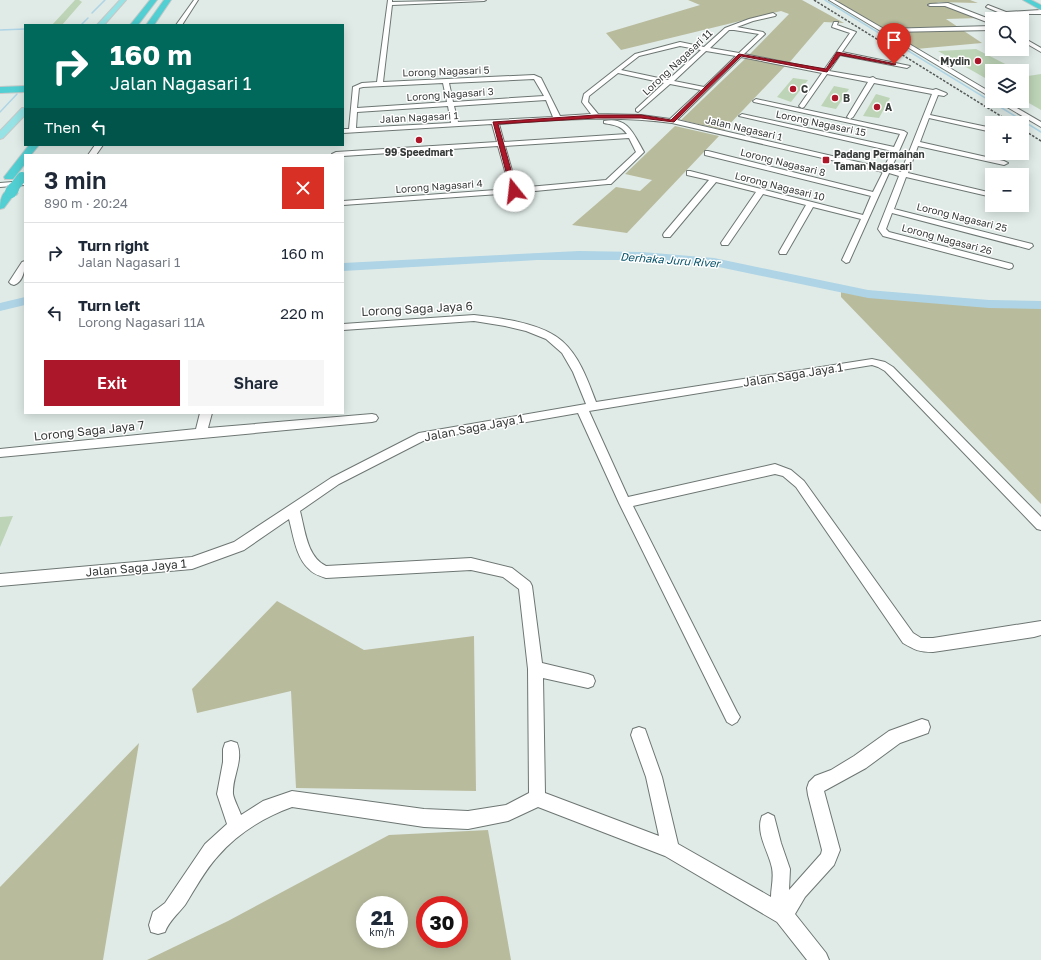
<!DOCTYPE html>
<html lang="en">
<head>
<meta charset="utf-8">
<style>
	:root { --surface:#fff; --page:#f6f6f7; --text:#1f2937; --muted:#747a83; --line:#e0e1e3; --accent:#ac1729 }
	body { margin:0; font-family:"Golos Text",sans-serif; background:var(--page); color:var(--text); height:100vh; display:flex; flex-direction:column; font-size:15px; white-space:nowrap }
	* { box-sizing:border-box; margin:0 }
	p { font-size:13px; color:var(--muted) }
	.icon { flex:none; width:22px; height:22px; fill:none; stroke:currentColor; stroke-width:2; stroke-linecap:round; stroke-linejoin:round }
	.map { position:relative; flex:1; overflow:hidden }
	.details { position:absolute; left:24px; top:154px; width:320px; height:260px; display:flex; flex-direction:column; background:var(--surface); border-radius:0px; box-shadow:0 2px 10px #0003 }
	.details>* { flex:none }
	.banner { position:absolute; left:24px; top:24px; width:320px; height:122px; border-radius:0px; box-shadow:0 2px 10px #0003; background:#00695c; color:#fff; overflow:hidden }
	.fabs { position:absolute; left:985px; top:12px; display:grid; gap:8px }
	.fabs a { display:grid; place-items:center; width:44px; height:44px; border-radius:0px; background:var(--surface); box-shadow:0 2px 10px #0003; font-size:20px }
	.speed { position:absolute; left:356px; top:896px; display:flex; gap:8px; font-size:20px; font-weight:700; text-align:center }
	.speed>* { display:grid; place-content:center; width:52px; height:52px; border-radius:50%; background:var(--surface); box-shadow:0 2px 10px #0003; line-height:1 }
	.speed small { font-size:10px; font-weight:400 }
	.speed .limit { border:6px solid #d22; background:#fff; color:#111 }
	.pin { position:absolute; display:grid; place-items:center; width:34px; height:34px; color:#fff; margin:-41px -17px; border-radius:50% 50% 50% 0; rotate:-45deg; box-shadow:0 0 4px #0007 }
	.pin .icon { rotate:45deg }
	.me { position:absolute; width:44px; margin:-22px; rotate:344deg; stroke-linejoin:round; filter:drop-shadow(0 0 3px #0008) }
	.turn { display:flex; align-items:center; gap:14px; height:84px; padding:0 20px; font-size:18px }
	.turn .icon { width:52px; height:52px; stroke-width:2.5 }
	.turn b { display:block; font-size:28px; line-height:34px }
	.then { display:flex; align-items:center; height:38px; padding:0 20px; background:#0003; gap:8px; font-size:15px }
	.round { display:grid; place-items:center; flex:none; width:42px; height:42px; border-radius:0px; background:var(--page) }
	.headline { display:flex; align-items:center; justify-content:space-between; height:68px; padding:0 20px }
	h1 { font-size:24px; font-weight:600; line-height:30px }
	.primary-button { display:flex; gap:8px; margin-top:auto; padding:8px 20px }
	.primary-button a { flex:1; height:46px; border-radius:0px; background:var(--accent); color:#fff; font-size:16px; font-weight:600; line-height:46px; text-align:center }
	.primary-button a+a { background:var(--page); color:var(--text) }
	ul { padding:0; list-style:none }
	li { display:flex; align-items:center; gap:12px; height:60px; padding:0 20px; border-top:1px solid var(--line) }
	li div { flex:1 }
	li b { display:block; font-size:15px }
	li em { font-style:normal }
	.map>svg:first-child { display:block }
	.green { fill:#b9bb9d; fill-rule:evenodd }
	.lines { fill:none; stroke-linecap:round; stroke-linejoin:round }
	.stream { stroke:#aed4e5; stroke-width:1.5 }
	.river { fill:#aed4e5; fill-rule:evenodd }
	.building { fill:#bdd4b7 }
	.minor-casing { stroke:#6d7672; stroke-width:2 }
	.major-casing { stroke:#c7c8c7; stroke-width:2 }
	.highway-casing { stroke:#c7c8c7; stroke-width:2 }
	.minor { fill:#fff; fill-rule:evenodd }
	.major { fill:#97e2e4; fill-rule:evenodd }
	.highway { fill:#51cfd2; fill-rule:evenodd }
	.rail { stroke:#555a58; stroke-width:1.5; stroke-dasharray:2.5 1.5; stroke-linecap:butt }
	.highway-bridge-far1-casing { stroke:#c7c8c7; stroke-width:10; stroke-linecap:butt }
	.highway-bridge-casing { stroke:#c7c8c7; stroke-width:14; stroke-linecap:butt }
	.highway-bridge-far1 { stroke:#51cfd2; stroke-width:10 }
	.highway-bridge { stroke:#51cfd2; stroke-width:12 }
	.route { fill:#ac1729; stroke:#700f1b }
	.poi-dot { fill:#ac1729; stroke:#fff; stroke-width:1.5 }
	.labels { text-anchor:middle; stroke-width:3; stroke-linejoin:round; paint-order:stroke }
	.far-poi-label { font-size:10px; font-weight:bold; fill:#363a38; stroke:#fff; text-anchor:start }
	.far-street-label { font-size:10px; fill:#363a38; stroke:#fff }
	.far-water-label { font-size:11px; font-style:italic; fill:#035169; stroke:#fff }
	.street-label { font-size:12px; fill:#363a38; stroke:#fff }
</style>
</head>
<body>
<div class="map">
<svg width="1041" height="960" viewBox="0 0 1041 960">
	<rect width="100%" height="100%" fill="#e0ebe7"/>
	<path class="green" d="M688 0H802L844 23 824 22 789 63 749 55 789 14 781 11 621 50 606 33 700 5Z
		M839 0H970L978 3 936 2 979 18 946 19 982 43 916 49 836 1Z
		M746 58 785 66 724 130 681 120Z
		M675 126 719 136 627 233 572 225 616 187 640 191 652 180 625 174Z
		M841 292 873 297 1041 306V504L841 297Z
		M277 601 364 650 474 636 476 791 296 788 291 691 197 713 192 689Z
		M139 743 103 960H0V887Z
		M488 830 511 960H147L228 921 389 835ZM365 905H399V939H365ZM425 905H459V939H425Z"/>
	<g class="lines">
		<path class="stream" d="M825 0 1041 132
			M92 13 105 0
			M81 25 88 18
			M0 30 25 29
			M0 112 17 94"/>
		<path class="river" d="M579 251 642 252 714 258 868 290 989 300 1041 301V309L989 308 868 298 714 266 642 260H537L343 271V263Z
			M25 297V305L0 311V303Z"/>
	</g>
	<path class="building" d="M75 0H79L82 2 62 25H52Z
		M976 49 1019 71H992V82L938 51Z
		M1022 73 1028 76 1041 74V110L1022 99Z
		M793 78 808 80 791 102 777 97Z
		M834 86 849 89 836 109 821 106Z
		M876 94 890 98 879 118 863 116Z
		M13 516 0 547V517Z"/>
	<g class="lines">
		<defs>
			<path id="minor" d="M194 0H198L182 25H176Z
				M388 0H392V2L486 0 484 1 392 5 383 82 534 75 541 78 560 116 591 114 582 102 584 94 635 54 680 42 704 47 725 28 749 19 773 13 776 15 775 16 753 21 737 27 763 32 765 34 744 54 824 70 850 33 832 27 834 22H838L837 25 856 32 842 52 910 66 907 68 840 55 829 71 870 78 873 77 876 79 933 90 936 89 946 93 947 94 944 96 938 95 930 115 992 128V132L929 118 920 142 1004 161 1008 163 1004 165 918 146 908 173 992 193V197L906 177 894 209 1032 244 1033 246 1029 249 892 213 886 229 889 232 1012 264 1013 266 1012 268 1009 269 883 236 878 229 899 176 889 173 849 262 846 263 842 260 861 219 813 207 786 254H780L779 252 806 205 763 194 728 245H722L721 243 756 192 716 182 670 237H664L663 235 664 233 709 180 687 175V171H690L863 215 871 196 705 155V151H708L873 192 883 172 672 123C614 115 557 120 499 124L504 142 627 134C621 125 613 125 604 123V121C628 116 634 135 644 152L611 184H608L514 193 343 205V201L510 189 498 146 343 156 332 154 336 152 497 142 492 124 343 133V129H349L353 87 362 83 377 82ZM729 30H734L759 34 739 53 710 48ZM680 46 701 50 668 80 621 70 639 56ZM706 51 736 56 704 87 674 81ZM741 57 822 73 799 106 802 108 804 107 827 74 868 82 847 117 850 119 853 117 874 83 932 94 901 172 891 169 907 133 904 131 756 99 753 101 754 102 900 134 894 147 742 114 739 116 892 151 884 168 677 120ZM618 73 664 83 636 109V111L638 112 670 84 701 90 670 119 641 115 598 114 588 102 589 96ZM534 79 544 96 453 102 449 83ZM443 83 447 102 357 108 359 88 363 87ZM546 100 553 117 458 122 454 106ZM448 106 451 123 356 128 357 112ZM629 138 636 152 606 180 517 188 505 146Z
				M829 0H834L884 29 992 26V30L889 32 992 93V98Z
				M948 3 992 20V24L945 6H930L928 5 930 4Z
				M988 5 1006 12 1041 10V14H1012L1015 16 1012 18 986 7Z
				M1022 37 1041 48V52L1022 41Z
				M997 101H1005L1041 122V127Z
				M95 145H103L96 155H88Z
				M25 181V185L0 187V183Z
				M25 261C25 270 23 282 14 285L11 284 9 282 22 262Z
				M474 315C500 318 542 323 562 341 580 357 588 381 596 402L872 359 885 362 893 367 1041 517V530L1037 529 885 371 878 367 872 365 589 411 628 497 775 464 791 470 804 481 913 633 921 638H933L1041 621V635L1034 637 933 652C919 652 915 650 903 643L796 487 783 476 775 474 633 506 737 712 740 717 737 722 732 725 727 722 619 503 578 413 425 440 339 484 300 511C305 530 307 557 326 566L471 558 512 568 530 582 532 586 542 663 588 674 593 676 595 681 593 686 588 688 543 678 545 793 659 836 646 777 631 735 633 729 639 727 645 729 662 777 678 844 771 897C771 888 774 878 772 868 769 852 755 833 762 816L768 813 774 816 781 843 790 869 789 890 821 854 822 850 808 795 807 788 809 782 815 776 831 770 854 756 889 731 922 719 928 721 930 727 928 733 900 743 866 768 824 791 840 850 834 865 805 897 795 914 826 953 829 960H807L777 922 665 856 538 807 508 821 468 829 424 827 292 807C264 817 237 834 218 856 205 870 195 889 185 905 178 914 169 921 165 932L158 934 151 932 149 925 153 912 165 903 205 844 227 824 217 794 223 762V749L225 743 231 741 237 743C244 761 232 776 233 794 234 800 239 809 241 815L263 801 292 791 424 809 468 811 506 805 529 793 528 669 519 589 503 577 471 570 326 578C320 576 313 574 309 569 296 558 293 534 289 519L244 550 192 569 0 586V574L192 557 234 542 331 478 419 433 586 404 573 372 562 353 546 339 526 331 505 326 474 321 343 330V324Z
				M200 413H212L208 428 372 414 376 415 378 418 376 421 372 422 0 457V449L196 429Z"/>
			<path id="major" d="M120 0H126L104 25H97Z
				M22 108H25V115L3 138 0 139V131Z"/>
			<path id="highway" d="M150 0H157L138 25H130Z
				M164 0H171L154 25H146Z
				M1023 0H1031L1041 5V10Z
				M25 86V92L0 93V87Z
				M29 145H39L31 155H25V164L13 179H5L4 177Z
				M11 189 16 192 4 208 0 209C0 201 1 191 11 189Z"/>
		</defs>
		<use href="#minor" class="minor-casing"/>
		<use href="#major" class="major-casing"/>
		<use href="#highway" class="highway-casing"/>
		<use href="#minor" class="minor"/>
		<use href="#major" class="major"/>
		<use href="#highway" class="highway"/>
		<path class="rail" d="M814 0 1012 123
			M1022 129 1041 141"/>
		<defs>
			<path id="highway-bridge-far1" d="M12 190 22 177"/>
			<path id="highway-bridge" d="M11 192 13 189"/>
		</defs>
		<use href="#highway-bridge-far1" class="highway-bridge-far1-casing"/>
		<use href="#highway-bridge" class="highway-bridge-casing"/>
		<use href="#highway-bridge-far1" class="highway-bridge-far1"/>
		<use href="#highway-bridge" class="highway-bridge"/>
	</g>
	<path class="route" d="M837 52 896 64 894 65 840 55 827 72 741 56 674 122 641 118H596L498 124 517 191 514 193 511 191 493 122 596 115H641L671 120 739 54 826 69Z"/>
	<g class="poi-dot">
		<circle cx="978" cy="61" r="4"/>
		<circle cx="793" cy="89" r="4"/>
		<circle cx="835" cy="98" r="4"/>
		<circle cx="877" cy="107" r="4"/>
		<circle cx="419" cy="140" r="4"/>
		<rect x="822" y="156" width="8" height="8" rx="2"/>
	</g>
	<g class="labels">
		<g class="far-poi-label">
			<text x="970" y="65" text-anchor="end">Mydin</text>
			<text x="801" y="93">C</text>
			<text x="843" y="102">B</text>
			<text x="885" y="111">A</text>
			<text x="419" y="156" text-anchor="middle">99 Speedmart</text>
			<text x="834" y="158">Padang Permainan<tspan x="834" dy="12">Taman Nagasari</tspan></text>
		</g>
		<g class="far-street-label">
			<text transform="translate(677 62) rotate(-43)" y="4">Lorong Nagasari 11</text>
			<text transform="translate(446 71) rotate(-2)" y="4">Lorong Nagasari 5</text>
			<text transform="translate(450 94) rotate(-4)" y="4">Lorong Nagasari 3</text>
			<text transform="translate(419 117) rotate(-3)" y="4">Jalan Nagasari 1</text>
			<text transform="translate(821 123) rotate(12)" y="4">Lorong Nagasari 15</text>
			<text transform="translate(744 128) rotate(13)" y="4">Jalan Nagasari 1</text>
			<text transform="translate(783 162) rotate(14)" y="4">Lorong Nagasari 8</text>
			<text transform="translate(439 186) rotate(-4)" y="4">Lorong Nagasari 4</text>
			<text transform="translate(780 186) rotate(14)" y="4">Lorong Nagasari 10</text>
			<text transform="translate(962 217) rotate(14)" y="4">Lorong Nagasari 25</text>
			<text transform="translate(947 239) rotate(15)" y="4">Lorong Nagasari 26</text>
		</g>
		<g class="far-water-label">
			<text transform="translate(670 260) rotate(4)" y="4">Derhaka Juru River</text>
		</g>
		<g class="street-label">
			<text transform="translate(417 309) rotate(-3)" y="4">Lorong Saga Jaya 6</text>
			<text transform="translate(793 375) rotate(-9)" y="4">Jalan Saga Jaya 1</text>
			<text transform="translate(474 428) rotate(-11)" y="4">Jalan Saga Jaya 1</text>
			<text transform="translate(89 431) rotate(-6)" y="4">Lorong Saga Jaya 7</text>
			<text transform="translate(136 568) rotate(-5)" y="4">Jalan Saga Jaya 1</text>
		</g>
	</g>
</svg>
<div class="fabs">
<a><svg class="icon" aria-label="search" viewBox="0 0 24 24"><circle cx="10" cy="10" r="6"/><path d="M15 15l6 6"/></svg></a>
<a><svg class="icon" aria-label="layers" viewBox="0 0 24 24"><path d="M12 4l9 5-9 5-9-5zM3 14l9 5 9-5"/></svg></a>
<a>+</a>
<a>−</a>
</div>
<div class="speed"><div>21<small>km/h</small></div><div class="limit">30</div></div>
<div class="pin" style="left:894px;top:64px;background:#d93025"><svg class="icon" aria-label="arrive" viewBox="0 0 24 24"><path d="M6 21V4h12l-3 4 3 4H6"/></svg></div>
<svg class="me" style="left:514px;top:191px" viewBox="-20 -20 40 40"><circle r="19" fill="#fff"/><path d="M0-13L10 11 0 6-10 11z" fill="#ac1729"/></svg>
<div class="banner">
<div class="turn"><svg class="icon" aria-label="right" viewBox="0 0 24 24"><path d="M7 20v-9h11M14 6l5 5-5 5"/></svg><div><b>160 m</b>Jalan Nagasari 1</div></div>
<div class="then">Then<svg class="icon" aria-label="left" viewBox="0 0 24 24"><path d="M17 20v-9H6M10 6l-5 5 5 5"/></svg></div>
</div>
<section class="details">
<div class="headline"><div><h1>3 min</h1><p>890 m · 20:24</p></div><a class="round" style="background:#d93025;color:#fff"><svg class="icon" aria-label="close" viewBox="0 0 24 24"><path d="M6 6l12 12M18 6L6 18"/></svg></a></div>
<ul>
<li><svg class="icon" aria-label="right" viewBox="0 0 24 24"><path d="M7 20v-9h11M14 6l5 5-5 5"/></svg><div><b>Turn right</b><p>Jalan Nagasari 1</p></div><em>160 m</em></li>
<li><svg class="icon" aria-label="left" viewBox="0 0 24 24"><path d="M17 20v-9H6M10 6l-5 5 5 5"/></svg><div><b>Turn left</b><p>Lorong Nagasari 11A</p></div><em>220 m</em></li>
</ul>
<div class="primary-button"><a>Exit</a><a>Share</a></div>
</section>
</div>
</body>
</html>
